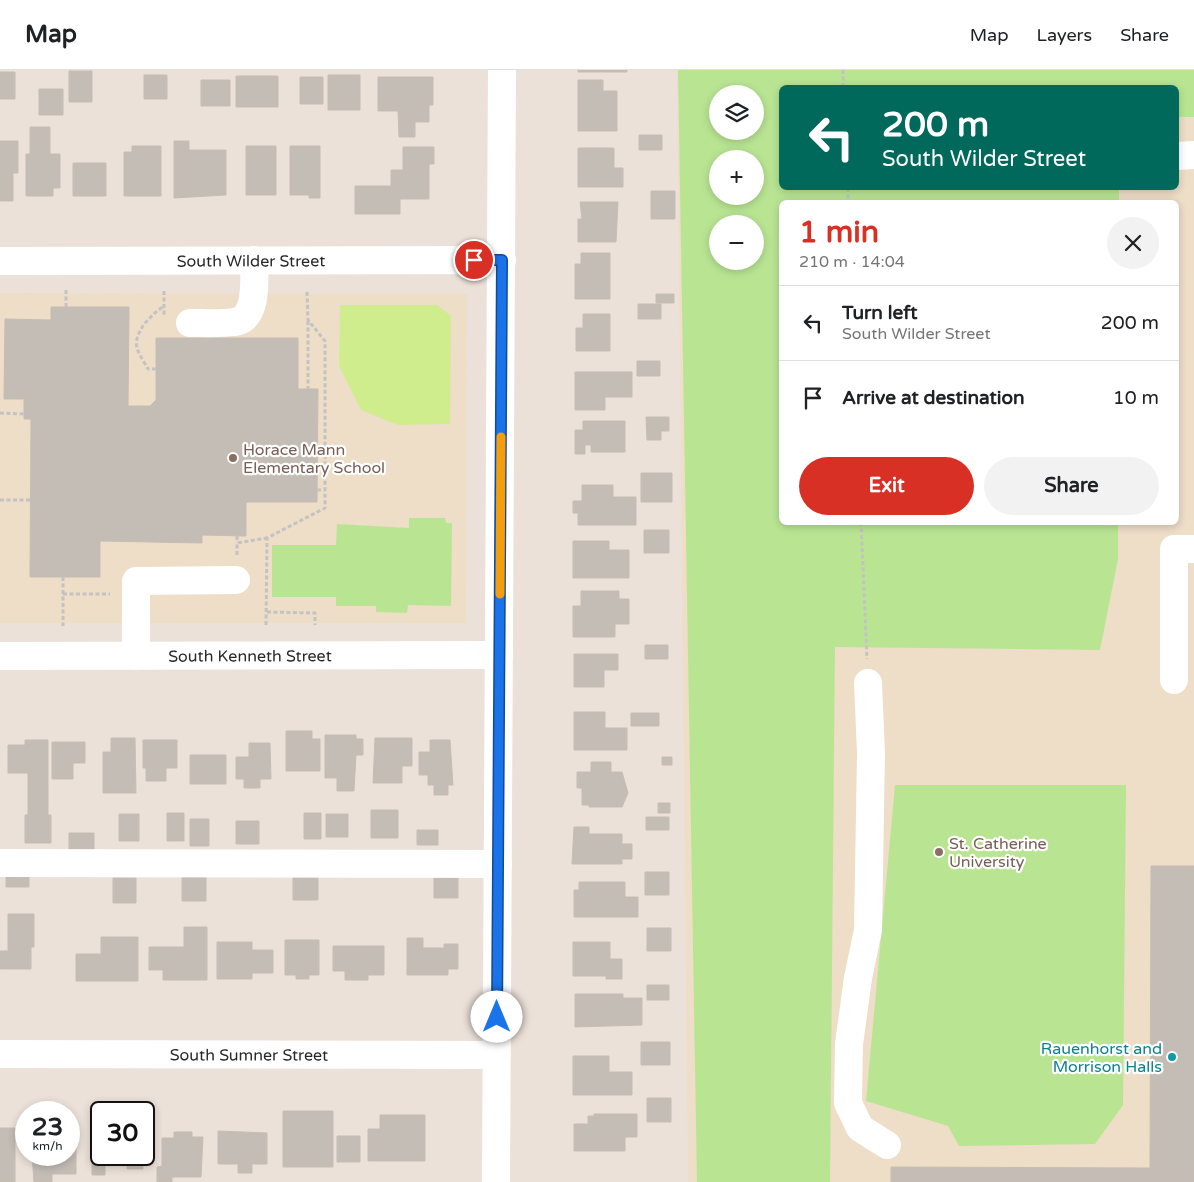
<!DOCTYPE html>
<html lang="en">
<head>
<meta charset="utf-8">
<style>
	:root { --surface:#fff; --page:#f2f2f2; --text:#202124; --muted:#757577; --line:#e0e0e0; --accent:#d93025 }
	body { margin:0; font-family:"Varela Round",sans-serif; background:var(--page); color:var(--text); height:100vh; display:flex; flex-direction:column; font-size:19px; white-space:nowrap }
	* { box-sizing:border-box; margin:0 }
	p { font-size:16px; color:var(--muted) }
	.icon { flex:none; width:28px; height:28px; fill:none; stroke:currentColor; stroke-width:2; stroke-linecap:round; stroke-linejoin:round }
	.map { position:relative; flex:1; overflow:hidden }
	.drawer { position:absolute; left:779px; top:130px; width:400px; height:325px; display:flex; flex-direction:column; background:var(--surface); border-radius:8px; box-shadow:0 2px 8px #0003 }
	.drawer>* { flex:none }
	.guide { position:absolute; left:779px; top:15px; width:400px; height:105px; border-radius:8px; box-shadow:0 2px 8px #0003; background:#00695c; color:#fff; overflow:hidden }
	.controls { position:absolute; left:709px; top:15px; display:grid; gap:10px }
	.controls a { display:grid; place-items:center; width:55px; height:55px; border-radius:50%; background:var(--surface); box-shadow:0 2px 8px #0003; font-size:25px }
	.speed { position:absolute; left:15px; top:1031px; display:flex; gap:10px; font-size:25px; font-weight:700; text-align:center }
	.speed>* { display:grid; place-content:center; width:65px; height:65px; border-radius:50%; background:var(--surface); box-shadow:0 2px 8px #0003; line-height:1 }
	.speed small { font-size:12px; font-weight:400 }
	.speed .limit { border:2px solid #111; border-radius:8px; background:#fff; color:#111 }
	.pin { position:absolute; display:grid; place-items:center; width:42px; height:42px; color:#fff; margin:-21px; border:2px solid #fff; border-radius:50%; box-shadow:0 1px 5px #0007 }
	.me { position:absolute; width:55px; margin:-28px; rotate:0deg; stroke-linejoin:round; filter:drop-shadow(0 0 4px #0008) }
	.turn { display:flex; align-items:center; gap:18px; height:105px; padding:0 20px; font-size:22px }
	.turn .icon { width:65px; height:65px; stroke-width:2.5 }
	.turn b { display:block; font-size:35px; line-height:42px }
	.round { display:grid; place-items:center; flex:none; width:52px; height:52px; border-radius:26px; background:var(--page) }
	.summary { display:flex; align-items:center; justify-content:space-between; height:85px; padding:0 20px }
	h1 { font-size:30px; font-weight:800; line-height:38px; color:var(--accent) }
	.cta { display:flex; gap:10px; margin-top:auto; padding:10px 20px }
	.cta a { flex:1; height:58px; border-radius:30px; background:var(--accent); color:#fff; font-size:20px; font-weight:800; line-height:58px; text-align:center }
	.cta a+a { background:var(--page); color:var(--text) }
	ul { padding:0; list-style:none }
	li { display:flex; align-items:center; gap:15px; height:75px; padding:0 20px; border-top:1px solid var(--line) }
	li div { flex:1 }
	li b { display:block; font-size:19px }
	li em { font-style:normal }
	header { display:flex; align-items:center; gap:30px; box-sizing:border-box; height:70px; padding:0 25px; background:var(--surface); border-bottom:1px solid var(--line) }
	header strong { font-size:24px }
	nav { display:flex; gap:28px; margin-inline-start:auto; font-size:18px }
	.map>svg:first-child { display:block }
	.education { fill:#eeddc7; fill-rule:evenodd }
	.green { fill:#b9e593; fill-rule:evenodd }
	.pitch { fill:#d0ed8e }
	.building { fill:#c3bdb5; stroke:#c7bdb3 }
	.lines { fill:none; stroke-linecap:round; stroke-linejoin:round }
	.path { stroke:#c3c3c3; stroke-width:3; stroke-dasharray:4 2.5; stroke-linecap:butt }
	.minor { stroke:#fff; stroke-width:28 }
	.route-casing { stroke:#114b97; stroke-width:12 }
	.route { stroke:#1a73e8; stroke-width:9 }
	.slow { stroke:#f59e0b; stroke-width:9 }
	.education-dot { fill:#8d6e63; stroke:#fff; stroke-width:2 }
	.culture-dot { fill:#0f9aa8; stroke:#fff; stroke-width:2 }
	.labels { text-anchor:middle; stroke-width:4.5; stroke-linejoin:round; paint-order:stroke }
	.street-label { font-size:16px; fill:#282828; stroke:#fff }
	.education-label { font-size:16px; fill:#785e54; stroke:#fff; text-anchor:start }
	.culture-label { font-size:16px; fill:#0d838f; stroke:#fff; text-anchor:end }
</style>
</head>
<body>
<header>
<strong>Map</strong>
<nav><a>Map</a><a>Layers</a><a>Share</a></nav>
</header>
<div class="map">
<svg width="1194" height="1112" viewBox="0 0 1194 1112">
	<rect width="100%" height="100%" fill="#ece1d9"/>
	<path class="education" d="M677 0H1194V1112H688ZM781 18H1176V118H781ZM718 24H755V61H718ZM718 89H755V126H718ZM781 132H1176V452H781ZM718 154H755V191H718Z
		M0 223 467 224 466 553H0Z"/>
	<path class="green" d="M678 0H1194V47H1176V18H781V118H1119V132H781V452L1118 453V489L1100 580 835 577 830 1112H697ZM718 24H755V61H718ZM718 89H755V126H718ZM718 154H755V191H718Z
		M409 448H445L446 453H452L451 536 408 535 407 543 376 542V536H336V527H272V475H336L337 454 409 458Z
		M895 715H1126L1123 1035 1095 1074 959 1076 948 1056 866 1031Z"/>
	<path class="pitch" d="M340 235H437L451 246 450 354 398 355 361 340 339 296Z"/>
	<path class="building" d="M578 0H627V2H578Z
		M69 1H92V32H69Z
		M0 2H15V29H0Z
		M144 5H167V29H144Z
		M328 5H360V40H328Z
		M236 6H278V37H236Z
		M300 7H323V34H300Z
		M378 7H433V35H429V52H415V67H399L398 41H378Z
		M201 10H230V36H201Z
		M578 10H603V21H617V61H578Z
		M39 19H63V45H39Z
		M30 57H50V84H60V118H53V126H26V84H30Z
		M639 65H662V80H639Z
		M0 71H18V103H13V131H0Z
		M174 71H189V80H226V125L174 128Z
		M132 76H161V126H124V82H132Z
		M246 76H276V125H246Z
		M290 76H320V128H309V125H290Z
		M403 77H434V94H429V129H400V144H355V116H391V100H403Z
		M578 78H614V98H623V117H578Z
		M73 93H106V126H73Z
		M651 121H675V149H651Z
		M580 132H618L616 172H578V149H582Z
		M581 183H610V229H575V194H581Z
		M656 224H674V233H656Z
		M638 234H661V249H638Z
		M51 237H129L128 336H150L156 330V268H298V319H318L317 432H246V466L202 465V473L100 471V507H30L31 349H24V329H4L5 249 51 250Z
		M583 244H610V281H576V258H583Z
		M637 291H660V306H637Z
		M575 302H632V327H605V340H575Z
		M646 347H669V361H661V370H647Z
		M583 351H625V382H591V375H585V384H575V360H583Z
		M641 403H672V432H641Z
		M582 415H613V427H636V455H578V443H573V431H582Z
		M644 460H669V483H644Z
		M573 471H609V480H629V508H573Z
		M581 521H619V529H629V554H615V567H573V536H581Z
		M645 575H668V589H645Z
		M574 584H618V600H604V617H574Z
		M574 642H605V658H627V680H574Z
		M631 643H659V656H631Z
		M286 661H312V669H320V701H286Z
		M325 665H356V669H363V685H356L354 721H337V708H325Z
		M111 668H135L136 723H103V682H111Z
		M375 668H412V696H402V713H373Z
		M25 670H48V745H51V773H25V745H28V703H8V675H25Z
		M143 670H177V698H166V711H146V698H143Z
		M430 670H450L453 715H448V725H434V715H428V705H419V682H430Z
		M52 672H85V693H73V709H52Z
		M249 673H270L271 709H260V718H244V709H236V687H249Z
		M190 685H226V714H190Z
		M662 687H672V695H662Z
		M591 692H611V702H622L628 723 622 737H589V735H582V718H577V702H591Z
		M658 733H670V743H658Z
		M371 740H398V768H371Z
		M167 743H184V771H167Z
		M304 743H321V769H304Z
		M119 744H139V771H119Z
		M326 744H348V767H326Z
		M646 747H669V760H646Z
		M190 749H209V776H190Z
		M236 751H259V774H236Z
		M574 757H589V764H622V774H632V789H622V794H572Z
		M417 760H438V775H417Z
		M69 763H94V782H69Z
		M1151 796H1194V1112H891V1097L1150 1098Z
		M6 797H29V817H6Z
		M293 802H318V830H293Z
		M645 802H669V825H645Z
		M182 804H206V831H182Z
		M434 804H458V828H434Z
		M113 808H136V833H113Z
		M579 812H625V827H638V847H574V820H579Z
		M8 844H34V877H31V899H0V881H8Z
		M184 857H207V910H163V900H149V877H184Z
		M647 858H671V881H647Z
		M101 867H138V911H76V884H101Z
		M407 868H423V878H444V874H458V899H448V905H407Z
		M285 870H319V905H309V909H296V905H285Z
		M217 872H252V880H273V903H252V909H217Z
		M573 872H610V889H622V909H606V906H573Z
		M333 876H384V905H368V910H345V901H333Z
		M647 915H669V930H647Z
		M575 924H623V928H642V955L575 957Z
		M641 972H670V995H641Z
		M573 986H609V1002H632V1025H573Z
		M647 1028H671V1052H647Z
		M283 1041H333V1097H283Z
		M594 1044H637V1067H625V1081H574V1054H588V1046H594Z
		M380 1045H425V1091H368V1059H380Z
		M0 1058H15V1112H0Z
		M92 1061H101V1085H143V1099H127V1092H105V1105H92Z
		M218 1061 267 1063V1094H252V1103H238V1094H218Z
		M174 1062H192V1067H203L201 1107H172V1112H157V1097L162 1096V1068H174Z
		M69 1064H76V1104H52V1112H34L32 1085H69Z
		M337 1066H360V1092H337Z"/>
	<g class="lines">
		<path class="path" d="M843 0V18
			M848 118V132
			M66 220V237
			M164 221V245
			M308 251V319
			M156 299H148C145 293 139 285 137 278 133 262 152 244 164 236
			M0 343 24 344
			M317 420H325
			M0 430H30
			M861 452 867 589
			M237 466V473
			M237 485V473L267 468
			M63 507V556
			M63 524H110
			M267 542 315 543V555
			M266 555 267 468 325 438V271L308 250 307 221"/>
		<g class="minor">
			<path d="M1177 86 1194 85"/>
			<path id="s1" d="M0 191 502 190"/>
			<path d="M190 253C204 253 220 254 234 252 259 249 254 208 254 190"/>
			<path id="s2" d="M0 586 499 585"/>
			<path d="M136 586V511L236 510"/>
			<path d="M1174 610V479H1194"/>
			<path d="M868 613 871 683 868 860 858 908 849 974 848 1033 860 1058 887 1075"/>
			<path d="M0 793 498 794"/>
			<path id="s3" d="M0 984 497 985"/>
			<path d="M496 1112 502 0"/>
		</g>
	</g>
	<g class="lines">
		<defs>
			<path id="route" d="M474 190H502L497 947"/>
		</defs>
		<use href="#route" class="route-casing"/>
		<use href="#route" class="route"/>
		<path class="slow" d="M500 524 501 367"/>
	</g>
	<g class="education-dot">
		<circle cx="233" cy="388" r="5"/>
		<circle cx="939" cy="782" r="5"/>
	</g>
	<circle class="culture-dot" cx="1172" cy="987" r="5"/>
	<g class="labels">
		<g class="street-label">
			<text dy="6" stroke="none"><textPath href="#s1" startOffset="251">South Wilder Street</textPath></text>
			<text dy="6" stroke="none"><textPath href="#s2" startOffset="250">South Kenneth Street</textPath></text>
			<text dy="6" stroke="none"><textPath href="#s3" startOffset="249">South Sumner Street</textPath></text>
		</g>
		<g class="education-label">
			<text x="243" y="385">Horace Mann<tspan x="243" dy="18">Elementary School</tspan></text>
			<text x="949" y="779">St. Catherine<tspan x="949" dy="18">University</tspan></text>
		</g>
		<g class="culture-label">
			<text x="1162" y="984">Rauenhorst and<tspan x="1162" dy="18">Morrison Halls</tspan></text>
		</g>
	</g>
</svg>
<div class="controls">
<a><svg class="icon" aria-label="layers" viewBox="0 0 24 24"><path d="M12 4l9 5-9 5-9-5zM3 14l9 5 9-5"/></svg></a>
<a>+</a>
<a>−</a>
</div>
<div class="speed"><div>23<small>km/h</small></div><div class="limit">30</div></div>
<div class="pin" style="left:474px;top:190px;background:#d93025"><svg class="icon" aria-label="arrive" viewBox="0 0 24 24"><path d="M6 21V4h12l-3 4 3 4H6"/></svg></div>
<svg class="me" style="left:497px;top:947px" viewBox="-20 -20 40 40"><circle r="19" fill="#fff"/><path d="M0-13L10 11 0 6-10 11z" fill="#1a73e8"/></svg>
<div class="guide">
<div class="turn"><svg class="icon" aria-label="left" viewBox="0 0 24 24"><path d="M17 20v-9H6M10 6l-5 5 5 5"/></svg><div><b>200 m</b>South Wilder Street</div></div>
</div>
<section class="drawer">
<div class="summary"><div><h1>1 min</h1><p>210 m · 14:04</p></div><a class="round"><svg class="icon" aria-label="close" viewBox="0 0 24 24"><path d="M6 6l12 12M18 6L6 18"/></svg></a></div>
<ul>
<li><svg class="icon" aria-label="left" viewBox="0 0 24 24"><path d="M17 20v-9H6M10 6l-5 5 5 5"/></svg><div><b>Turn left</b><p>South Wilder Street</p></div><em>200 m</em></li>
<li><svg class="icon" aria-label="arrive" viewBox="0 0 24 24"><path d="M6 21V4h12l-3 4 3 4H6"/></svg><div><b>Arrive at destination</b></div><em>10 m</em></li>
</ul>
<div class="cta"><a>Exit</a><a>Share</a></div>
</section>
</div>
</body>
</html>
